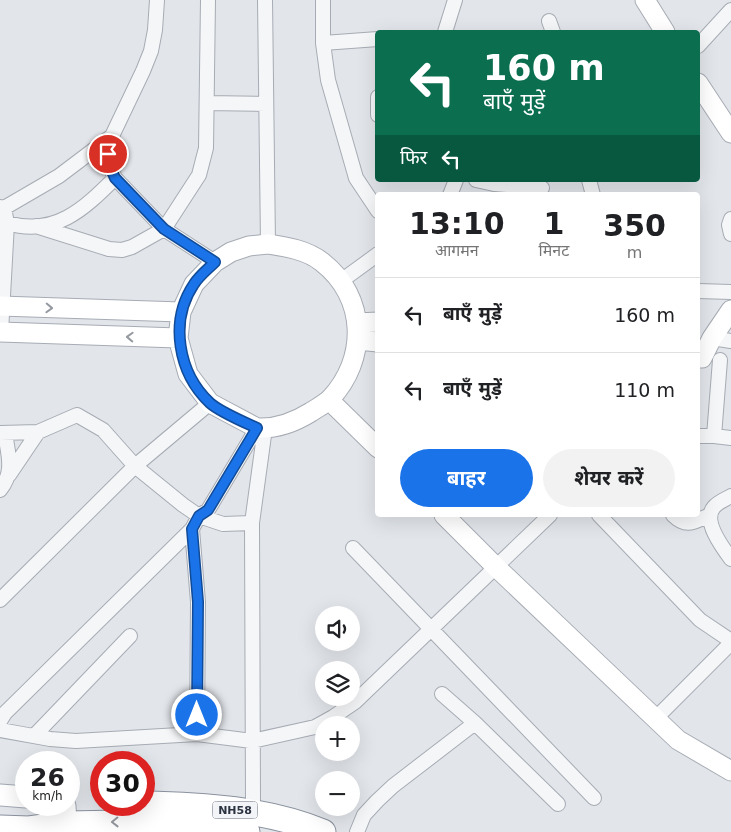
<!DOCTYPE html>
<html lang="hi">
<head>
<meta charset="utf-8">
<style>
	:root { --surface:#fff; --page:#f2f2f2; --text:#202124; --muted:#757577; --line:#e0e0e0; --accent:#1a73e8 }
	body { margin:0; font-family:"DejaVu Sans","Noto Sans Devanagari",sans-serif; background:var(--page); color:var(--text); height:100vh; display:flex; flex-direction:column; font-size:19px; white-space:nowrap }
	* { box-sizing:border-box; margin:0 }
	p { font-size:16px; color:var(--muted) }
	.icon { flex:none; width:28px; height:28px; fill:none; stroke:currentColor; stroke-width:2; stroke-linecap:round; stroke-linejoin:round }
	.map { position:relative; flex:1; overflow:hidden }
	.drawer { position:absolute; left:375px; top:192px; width:325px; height:325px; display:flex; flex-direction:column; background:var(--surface); border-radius:5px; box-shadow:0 5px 20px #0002 }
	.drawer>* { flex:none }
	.hud { position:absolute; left:375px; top:30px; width:325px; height:152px; border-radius:5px; box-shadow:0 5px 20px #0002; background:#0b6e4f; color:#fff; overflow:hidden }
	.buttons { position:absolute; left:315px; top:606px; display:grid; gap:10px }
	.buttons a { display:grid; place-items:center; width:45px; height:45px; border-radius:50%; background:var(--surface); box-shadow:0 5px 20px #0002; font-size:25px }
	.speed { position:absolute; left:15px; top:751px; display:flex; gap:10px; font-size:25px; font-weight:700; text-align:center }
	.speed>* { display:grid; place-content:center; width:65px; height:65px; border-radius:50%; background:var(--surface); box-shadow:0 5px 20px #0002; line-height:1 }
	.speed small { font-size:12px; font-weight:400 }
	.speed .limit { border:8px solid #d22; background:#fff; color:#111 }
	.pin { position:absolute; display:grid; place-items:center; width:42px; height:42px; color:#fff; margin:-21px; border:2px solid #fff; border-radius:50%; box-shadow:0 1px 5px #0007 }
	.me { position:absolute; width:55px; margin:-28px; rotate:0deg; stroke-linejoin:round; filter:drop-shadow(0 0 4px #0008) }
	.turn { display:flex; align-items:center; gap:18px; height:105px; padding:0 25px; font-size:22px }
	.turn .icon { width:65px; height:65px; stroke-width:2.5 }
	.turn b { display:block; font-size:35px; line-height:42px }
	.then { display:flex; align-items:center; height:48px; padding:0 25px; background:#0003; gap:10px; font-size:19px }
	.eta { display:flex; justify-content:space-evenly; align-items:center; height:85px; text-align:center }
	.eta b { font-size:30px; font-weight:700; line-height:35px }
	.button { display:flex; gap:10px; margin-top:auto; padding:10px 25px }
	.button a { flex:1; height:58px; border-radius:30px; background:var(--accent); color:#fff; font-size:20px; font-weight:700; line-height:58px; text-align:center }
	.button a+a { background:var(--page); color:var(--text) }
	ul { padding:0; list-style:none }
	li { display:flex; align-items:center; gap:15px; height:75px; padding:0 25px; border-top:1px solid var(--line) }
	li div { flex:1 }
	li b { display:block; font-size:19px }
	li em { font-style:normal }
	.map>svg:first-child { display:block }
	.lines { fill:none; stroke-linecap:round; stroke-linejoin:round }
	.street-casing { stroke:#a7acb4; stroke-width:16 }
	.secondary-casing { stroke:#a7acb4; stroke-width:21 }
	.primary-casing { stroke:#a2a9b5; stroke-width:23 }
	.highway-casing { stroke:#8a929f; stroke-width:27 }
	.street { stroke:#f5f6f8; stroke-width:14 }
	.secondary { stroke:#fff; stroke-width:19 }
	.primary { stroke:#fff; stroke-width:21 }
	.highway { stroke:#fff; stroke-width:25 }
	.oneway { stroke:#9599a0 }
	.route-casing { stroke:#114b97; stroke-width:12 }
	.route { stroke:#1a73e8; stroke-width:9 }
	.labels { text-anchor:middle; stroke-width:5; stroke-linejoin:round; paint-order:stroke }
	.shield { fill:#f2f4f7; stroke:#676d78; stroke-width:1 }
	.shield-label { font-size:11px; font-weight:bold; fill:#2b3341 }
</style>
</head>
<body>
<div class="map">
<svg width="731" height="832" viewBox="0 0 731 832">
	<rect width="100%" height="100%" fill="#e2e5ea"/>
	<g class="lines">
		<defs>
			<path id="street" d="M157 0 155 30 151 51 143 71 112 136 108 154 110 167 115 178 164 229 215 262
				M265 0 268 244
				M323 0V43L328 80 356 178 378 211
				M549 21 553 32
				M445 32 455 0
				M323 43 378 39
				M698 46 731 10
				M378 97V115
				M207 103 266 104
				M476 180 494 184 542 188
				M589 180 593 195
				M450 195 456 180
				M0 207 4 208 7 223 1 332
				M4 208 59 176 112 136
				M731 219 729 225 731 234
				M7 223C55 237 84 209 115 178
				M36 226 109 249 122 250 132 247 164 229 199 175 206 148 208 0
				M341 281 378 254
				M698 291 731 292
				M712 338 731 341
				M0 433 38 432 77 415 103 430 135 466 183 505 199 516 223 524 252 523
				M698 436H714L720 360
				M714 436 731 438
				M9 475 38 432
				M0 490C15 471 8 455 5 433
				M731 496C726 499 718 502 714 507 702 520 722 547 731 559
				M599 515 700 620 731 641
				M673 515C687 529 695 521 710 515
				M192 529 198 602 197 734
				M353 548 594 798
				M0 600 135 466 210 403
				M442 694 475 723 558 804
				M656 718 731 643
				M0 721 5 713 192 529 199 516 208 510 257 428
				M0 730 50 739 76 741 197 734 252 741 315 727 333 717 355 702 550 515
				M34 736 130 636
				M253 802 252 523 265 428
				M357 832 364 815 377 801 393 786 475 723"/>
			<path id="secondary" d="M645 0 665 32
				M698 83 731 133
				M268 244C287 247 307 250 322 262 367 297 368 359 330 399 325 404 317 408 311 412 295 422 276 429 257 428L210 403 188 374 178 338 181 312 194 284 215 262 231 252 249 246Z
				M0 306 181 312
				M357 323 378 322
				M0 332 178 338
				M358 340 378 342
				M698 358H702L712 338 731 310
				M329 400 378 448
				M444 515 496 567 678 740 731 771"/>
			<path id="primary" d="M0 795 26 797
				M60 805 65 806 66 824"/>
			<path id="highway" d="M144 804C204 805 266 809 323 832
				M0 828 29 829 66 824 178 822 224 828 247 832"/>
		</defs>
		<use href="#street" class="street-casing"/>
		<use href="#secondary" class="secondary-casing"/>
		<use href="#primary" class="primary-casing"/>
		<use href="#highway" class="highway-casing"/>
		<use href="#street" class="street"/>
		<use href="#secondary" class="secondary"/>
		<use href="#primary" class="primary"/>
		<use href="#highway" class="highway"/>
	</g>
	<defs><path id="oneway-chevron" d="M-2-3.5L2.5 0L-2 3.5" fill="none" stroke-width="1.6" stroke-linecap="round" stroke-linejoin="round" transform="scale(1.25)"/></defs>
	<g class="oneway">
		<use href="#oneway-chevron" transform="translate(49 308) rotate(2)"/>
		<use href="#oneway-chevron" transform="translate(130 337) rotate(-178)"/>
		<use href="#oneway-chevron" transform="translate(115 822) rotate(179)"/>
	</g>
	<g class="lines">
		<defs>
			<path id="route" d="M108 154 110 167 115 178 164 229 215 262C208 269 199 276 194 284 169 321 178 373 210 403 220 412 244 422 257 428L208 510 199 516 192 529 198 602 197 715"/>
		</defs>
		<use href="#route" class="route-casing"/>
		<use href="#route" class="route"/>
	</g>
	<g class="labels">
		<rect class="shield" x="212.5" y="801.5" width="45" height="17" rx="4"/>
		<g class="shield-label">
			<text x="235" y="814">NH58</text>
		</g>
	</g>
</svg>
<div class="buttons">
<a><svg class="icon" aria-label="sound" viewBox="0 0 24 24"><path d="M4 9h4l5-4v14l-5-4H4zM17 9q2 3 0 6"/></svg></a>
<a><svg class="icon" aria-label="layers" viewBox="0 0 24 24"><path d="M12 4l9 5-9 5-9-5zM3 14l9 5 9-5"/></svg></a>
<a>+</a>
<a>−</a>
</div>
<div class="speed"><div>26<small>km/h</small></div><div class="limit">30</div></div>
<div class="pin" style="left:108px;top:154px;background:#d93025"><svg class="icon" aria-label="arrive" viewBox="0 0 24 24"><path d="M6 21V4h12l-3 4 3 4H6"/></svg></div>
<svg class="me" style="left:197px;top:715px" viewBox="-20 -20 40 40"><circle r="17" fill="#1a73e8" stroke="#fff" stroke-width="3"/><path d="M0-11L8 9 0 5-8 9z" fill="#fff"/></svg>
<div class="hud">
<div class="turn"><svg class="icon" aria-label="left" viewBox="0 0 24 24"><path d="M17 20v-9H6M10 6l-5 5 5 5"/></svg><div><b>160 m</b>बाएँ मुड़ें</div></div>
<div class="then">फिर<svg class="icon" aria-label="left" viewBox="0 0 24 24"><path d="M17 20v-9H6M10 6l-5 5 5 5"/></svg></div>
</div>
<section class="drawer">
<div class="eta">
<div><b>13:10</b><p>आगमन</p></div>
<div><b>1</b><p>मिनट</p></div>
<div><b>350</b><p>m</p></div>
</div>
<ul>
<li><svg class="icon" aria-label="left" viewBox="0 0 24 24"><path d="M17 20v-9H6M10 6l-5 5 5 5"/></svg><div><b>बाएँ मुड़ें</b></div><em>160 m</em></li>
<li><svg class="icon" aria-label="left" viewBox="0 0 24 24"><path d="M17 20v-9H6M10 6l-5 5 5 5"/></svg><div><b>बाएँ मुड़ें</b></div><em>110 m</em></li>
</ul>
<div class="button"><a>बाहर</a><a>शेयर करें</a></div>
</section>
</div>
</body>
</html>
